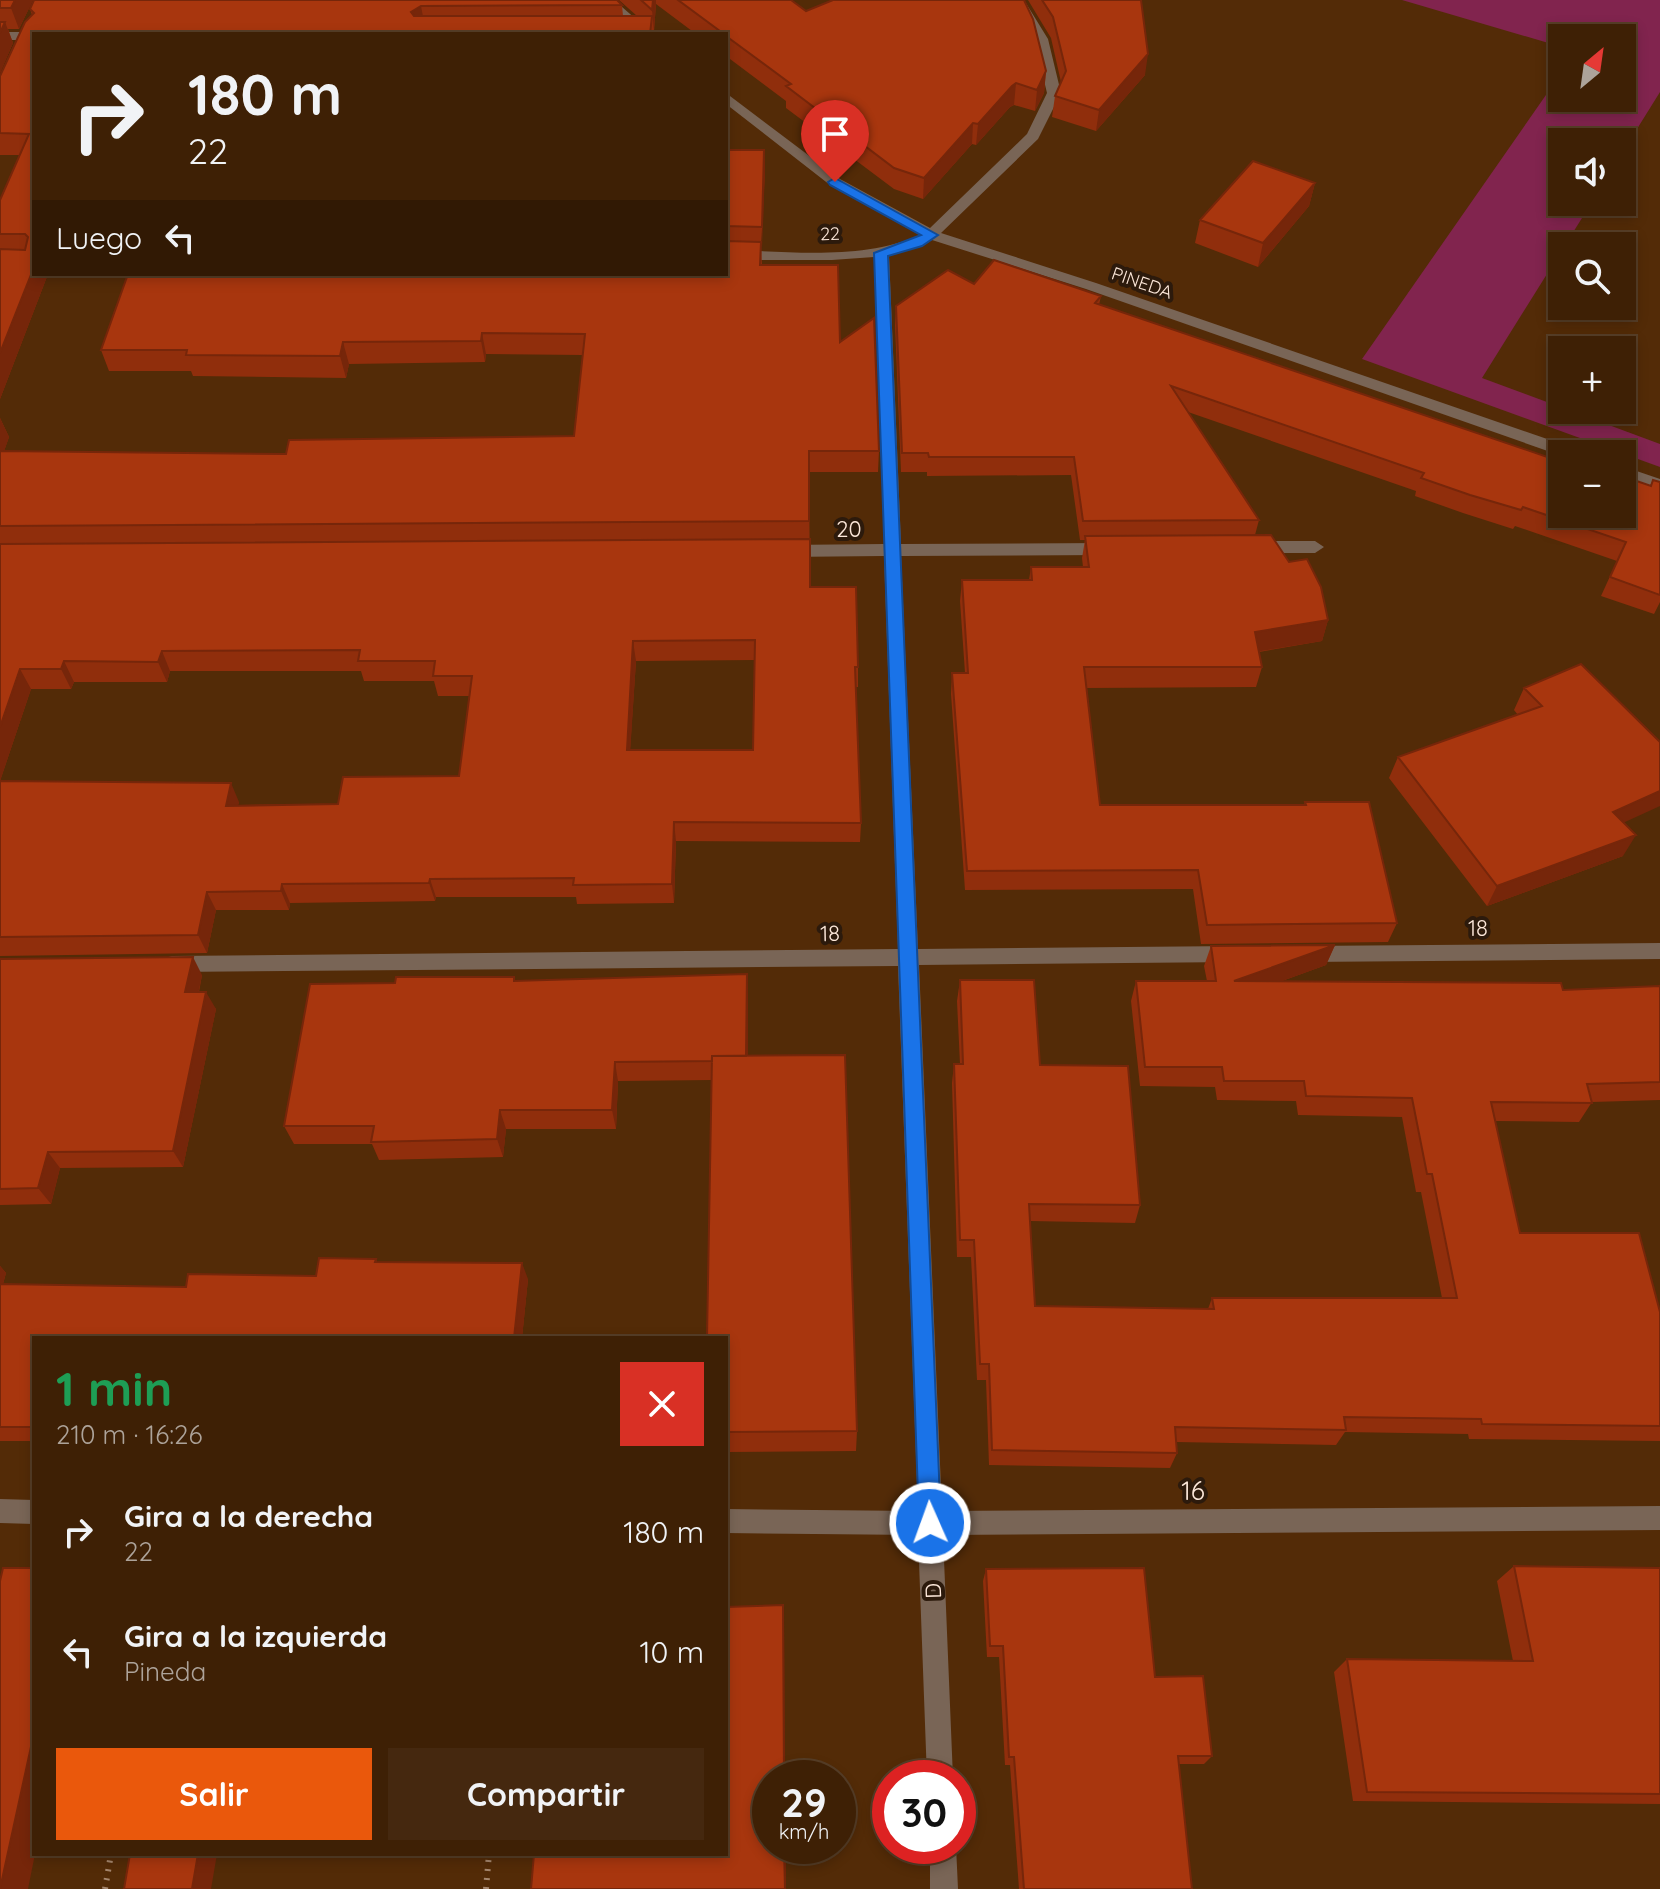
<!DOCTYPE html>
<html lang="es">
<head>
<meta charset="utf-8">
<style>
	:root { --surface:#3e2005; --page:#45280f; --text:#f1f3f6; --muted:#ada39a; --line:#573e27; --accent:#ea580c }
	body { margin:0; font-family:Quicksand,sans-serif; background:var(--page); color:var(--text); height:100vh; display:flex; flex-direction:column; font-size:30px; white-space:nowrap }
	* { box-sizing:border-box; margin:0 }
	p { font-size:26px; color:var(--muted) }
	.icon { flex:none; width:44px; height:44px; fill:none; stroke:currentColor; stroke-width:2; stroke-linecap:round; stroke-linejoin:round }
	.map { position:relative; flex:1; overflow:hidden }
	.sheet { position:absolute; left:32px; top:1336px; width:696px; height:520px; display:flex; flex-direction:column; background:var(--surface); border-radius:0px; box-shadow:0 4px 12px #0003,0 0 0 2px var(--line) }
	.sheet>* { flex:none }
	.top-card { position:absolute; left:32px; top:32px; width:696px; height:244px; border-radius:0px; box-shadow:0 4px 12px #0003,0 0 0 2px var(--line); background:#3e2005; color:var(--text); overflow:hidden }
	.needle { width:52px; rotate:29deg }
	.fabs { position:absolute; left:1548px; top:24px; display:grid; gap:16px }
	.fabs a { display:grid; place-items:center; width:88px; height:88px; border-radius:0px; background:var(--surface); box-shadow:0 4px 12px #0003,0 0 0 2px var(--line); font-size:40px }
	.speed { position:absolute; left:752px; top:1760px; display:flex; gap:16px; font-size:40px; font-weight:700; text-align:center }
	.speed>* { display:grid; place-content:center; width:104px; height:104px; border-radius:50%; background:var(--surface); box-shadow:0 4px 12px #0003,0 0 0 2px var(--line); line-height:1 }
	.speed small { font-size:20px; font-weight:400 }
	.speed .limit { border:12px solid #d22; background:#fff; color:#111 }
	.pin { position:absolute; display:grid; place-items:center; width:68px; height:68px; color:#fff; margin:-82px -34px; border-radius:50% 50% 50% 0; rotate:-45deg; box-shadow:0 0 8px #0007 }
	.pin .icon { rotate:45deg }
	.me { position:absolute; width:88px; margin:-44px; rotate:358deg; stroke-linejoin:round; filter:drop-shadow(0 0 6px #0008) }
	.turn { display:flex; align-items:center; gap:28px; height:168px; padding:0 24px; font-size:36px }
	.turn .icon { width:104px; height:104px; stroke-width:2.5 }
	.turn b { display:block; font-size:56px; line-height:68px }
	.then { display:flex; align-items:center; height:76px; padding:0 24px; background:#0003; gap:16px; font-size:30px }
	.round { display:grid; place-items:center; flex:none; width:84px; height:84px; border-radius:0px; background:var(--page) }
	.headline { display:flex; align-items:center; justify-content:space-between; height:136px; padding:0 24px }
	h1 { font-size:48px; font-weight:700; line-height:60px; color:#1e9e55 }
	.primary-button { display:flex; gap:16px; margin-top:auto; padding:16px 24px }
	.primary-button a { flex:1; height:92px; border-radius:0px; background:var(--accent); color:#fff; font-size:32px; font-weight:700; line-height:92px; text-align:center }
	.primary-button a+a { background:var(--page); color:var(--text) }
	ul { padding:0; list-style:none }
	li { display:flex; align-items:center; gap:24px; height:120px; padding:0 24px }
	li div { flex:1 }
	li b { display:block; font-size:30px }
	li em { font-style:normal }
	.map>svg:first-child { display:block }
	.green { fill:#81244e }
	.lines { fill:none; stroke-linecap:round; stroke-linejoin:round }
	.path { stroke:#a5866d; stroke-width:6; stroke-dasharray:2 7; stroke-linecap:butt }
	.minor { fill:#796556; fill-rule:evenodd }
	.wall { fill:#902e0c; fill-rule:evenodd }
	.shaded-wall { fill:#76260a }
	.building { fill:#a8360e; stroke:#76260a; stroke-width:2; fill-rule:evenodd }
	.route { fill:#1a73e8; stroke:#114b97; stroke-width:2 }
	.labels { text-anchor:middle; stroke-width:8; stroke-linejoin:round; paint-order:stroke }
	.far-street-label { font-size:18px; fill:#fde8da; stroke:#2c1a0c }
	.street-label { font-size:22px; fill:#fde8da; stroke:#2c1a0c }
	.near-street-label { font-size:26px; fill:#fde8da; stroke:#2c1a0c }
</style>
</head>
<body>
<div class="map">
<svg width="1660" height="1889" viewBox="0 0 1660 1889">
	<rect width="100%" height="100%" fill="#532b07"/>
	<path class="green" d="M1402 0H1660V92L1622 153V142H1562V202H1592L1482 378 1660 444V467L1362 359 1562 72V98H1622V38H1562V47Z"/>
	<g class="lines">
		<path class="path" d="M105 1889 111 1854
			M486 1889 489 1854"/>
		<path class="minor" d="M600 0H614L653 34H638Z
			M1012 0H1024L1048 39 1061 93 1038 139 941 233 1096 283 1579 450 1581 454 1562 456 1086 289 932 240 889 255 901 544 1108 543 1117 549 1108 555 901 556 918 949 1236 946 1243 948 1246 954 1243 960 1236 962 919 965 942 1511 1660 1506V1530L943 1535 953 1778H927L918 1535 726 1533V1509L918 1511 898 966 172 972 165 970 162 964 165 958 172 956 898 949 884 556 784 557 775 551 784 545 884 544 874 257 832 260H726V250C789 251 861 261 920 235L830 185 726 104V93L840 179 930 228 1027 134 1047 93 1034 39Z
			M0 32H34L39 34H34V40H0Z
			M1622 466 1660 479V491L1622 478Z
			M1252 541H1315L1324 547 1315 553H1252L1243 547Z
			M1660 943V959L1304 962 1297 960 1294 954 1297 948 1304 946Z
			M0 1499 34 1500V1524L0 1523Z
			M930 1846H956L958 1889H930Z"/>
	</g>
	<path class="wall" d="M0 0H33L19 29H8L13 43 0 73Z
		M619 0H791L806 11 1046 71 1044 93 1035 111 1014 105 1010 107 976 145 972 144 923 199 894 189 786 108V101L726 56V34H696L656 4 654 31 34 34V274H48L0 399V200L20 155H0V76L32 15 30 9 622 5 623 16H637Z
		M1028 0H1141L1145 75 1096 131 1052 117 1055 96 1061 82 1051 38Z
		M726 150H764L765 171 761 248 762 265 840 342 879 451 878 472H809L810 587 858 667V687H855L861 823 860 842 676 841 674 903 577 904 576 897H436L435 901 290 903 289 910H216L207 953 0 956V781L239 802 238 805 338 804 459 776 469 696H438L434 681H364L361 671H170L167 682H74L71 689H31L0 781V418L9 437 4 451 286 454 574 436 583 355 486 354 485 362 349 364 346 378 193 376 191 371H109L101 350 726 274ZM755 660 753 750H630L636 661Z
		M1315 183 1309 206 1258 267 1195 243 1200 220Z
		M1101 296 1099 305 1562 514 1660 482V602L1654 614 1601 596 1617 561 1515 526 1513 529 1463 513 1415 496 1416 491 1188 412 1259 520 1255 535 1328 620 1322 641 1259 652 1262 667 1256 687 1087 688 1100 805H1304L1305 802 1397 923 1388 942 1201 944 1193 889 965 890 951 694 952 673H965L960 601 962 580H1029L1031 567H1083L1082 558 1085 540H1080L1071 475 927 476V472H901L895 325 896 306Z
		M1581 664 1624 823 1623 856 1487 906 1389 778 1398 757 1518 715 1514 710 1524 688Z
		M1335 945 1326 965 1282 981 1563 990 1660 986V1100L1592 1102 1579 1122 1495 1121 1520 1233 1660 1312V1441L1469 1439 1468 1434 1345 1432 1336 1445 1176 1442 1177 1453 1170 1468 989 1465 986 1380H977L971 1257H957L952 1083 954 1064H960L957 1001 960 980 1040 1065 1140 1205 1135 1223 1030 1221 1035 1306 1208 1309 1212 1298H1442L1421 1192H1416L1402 1117 1298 1115 1296 1101 1217 1100 1215 1087 1140 1086 1131 1001 1136 981H1207L1204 966 1211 946Z
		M0 959 202 975 199 992 216 1009 183 1167 60 1168 51 1204 0 1205Z
		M514 977 515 981 748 994V1056L857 1431 856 1451 726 1452V1338L712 1080 618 1081 616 1129H506L503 1157 379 1160 372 1144H294L284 1126 395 983Z
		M376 1259 377 1262 528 1279 522 1338H34V1441H0V1266L6 1273 3 1284 186 1287 316 1276Z
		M1514 1566 1660 1568V1804L1353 1801 1334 1672 1347 1659 1513 1661 1497 1581Z
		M986 1569 1155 1677 1212 1756 1204 1764H1179L1192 1889H1019L1010 1765H1005L999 1657H987L983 1581Z"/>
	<path class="shaded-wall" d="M15 0H33L19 29 11 8Z
		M653 0H656V4L654 31 652 10Z
		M421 6 425 27 411 12Z
		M5 22 13 43 0 73V33Z
		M1148 54 1145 75 1096 131 1099 110Z
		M1046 71 1044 93 1035 111 1037 90Z
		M1016 83 1014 105 1010 107 976 145 978 124 1012 86Z
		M973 123 972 144 923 199 924 178Z
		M764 150 765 171 762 248V227Z
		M1315 183 1309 206 1258 267 1263 243Z
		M34 267V274H48L0 399V353Z
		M482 333 486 354 485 362 481 341Z
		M343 342 349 364 346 378 340 356Z
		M0 418 9 437 0 463Z
		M1328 620 1322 641 1249 653 1255 632Z
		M633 641 636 661 629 770 627 750Z
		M162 651 170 671 167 682 158 662Z
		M64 661 74 682 71 689 61 669Z
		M20 669 31 689 0 781V727Z
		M231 783 239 802 234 825 226 806Z
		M1660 791V806L1601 833 1613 812Z
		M674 822 676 841 674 903 672 884Z
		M1636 835 1623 856 1487 906 1497 886Z
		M430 879 436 897 435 901 429 883Z
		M282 884 290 903 289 910 281 891Z
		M207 892 216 910 207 953 198 935Z
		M1335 945 1326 965 1227 1001 1234 981Z
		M193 957 202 975 195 1009 185 992Z
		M747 974 748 994V1080L746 1061Z
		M206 992 216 1009 183 1167 173 1151Z
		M615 1062 618 1081 616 1129 612 1110Z
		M500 1110 506 1129 503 1157 497 1139Z
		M48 1152 60 1168 51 1204 38 1188Z
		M522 1263 528 1279 522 1338H514Z
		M0 1266 6 1273 0 1294Z
		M783 1605 784 1620 785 1778H784Z
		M34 1733V1854H35L28 1889H0Z
		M784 1846H786V1889H785Z
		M198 1854H217L211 1889H192Z"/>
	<path class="building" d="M0 0H15L11 8H0Z
		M34 0H617L622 5 421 6 411 12 414 16H652L650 34H34V267L0 353V249L25 250 28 237 25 234H0V200L29 134 0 133V76L25 22 34 13 30 9Z
		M641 0H653L652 10Z
		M678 0H791L806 11 833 0H1024L1033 19 1046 71 1037 90 1016 83 1012 86 978 124 973 123 924 178 894 168 786 86 791 84 726 36V34H724Z
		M1042 0H1141L1148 54 1099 110 1055 96 1066 71 1053 17Z
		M0 22H5L0 33Z
		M726 150H764L762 227 726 226Z
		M1253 161 1315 183 1263 243 1200 220Z
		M726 241 761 242 760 265H838L840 342 874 318 879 451H809V521L0 526V451L286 454 289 440 574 436 585 334 482 333 481 341 343 342 340 356 186 355 187 350H101L128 274H726Z
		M994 260 1101 296 1095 303 1562 462V514H1622V476L1651 486 1653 480 1660 482V595L1610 577 1626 542 1523 507 1521 510 1470 495 1421 478 1424 473 1171 386 1259 520 1083 521 1074 457H929L928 453H902L896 306 948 270 974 284Z
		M1271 535 1289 562 1307 559 1321 587 1328 620 1255 632 1262 667H1084L1100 805H1306L1305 802H1369L1397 923 1207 925 1198 870 967 871 952 673H968L962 580H1032L1031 567H1089L1085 536Z
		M810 539V587H856L858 667H855L861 823 674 822 672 884 573 885 574 878 430 879 429 883 282 884 281 891 207 892 198 935 0 937V781L231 783 226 806 338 804 343 777 459 776 472 676H433L435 661H358L360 650 162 651 158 662 64 661 61 669H20L0 727V544ZM755 640 753 750H627L633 641Z
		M1581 664 1660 742V791L1613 812 1636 835 1497 886 1398 757 1542 706 1524 688Z
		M1335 945 1234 981 1561 983 1563 990 1660 986V1082L1587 1084 1592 1103 1491 1102 1520 1233H1639L1660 1312V1426L1482 1424 1481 1419 1344 1417 1346 1430 1175 1427 1177 1453 992 1450 989 1364H980L974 1240H960L954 1064H963L960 980H1034L1040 1065 1128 1066 1140 1205 1029 1204 1035 1306 1214 1309 1212 1298H1457L1432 1174H1427L1412 1098 1306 1096 1304 1081H1224L1222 1067H1145L1136 981H1216L1211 946Z
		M193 957 185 992H206L173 1151 48 1152 38 1188 0 1189V959Z
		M747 974 746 1056H712V1061L615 1062 612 1110H500L497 1139 371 1142 374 1126H284L310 984 395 983 396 977H514V981Z
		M845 1055 857 1431 726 1432V1338H707L712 1056Z
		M319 1258 376 1259 375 1262 522 1263 514 1338H34V1427H0V1284L186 1287 188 1274 316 1276Z
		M1514 1566 1660 1568V1794L1367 1792 1347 1659 1533 1661Z
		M3 1568H34V1733L0 1889V1581Z
		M1144 1568 1155 1677 1203 1676 1212 1756H1178L1192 1889H1024L1014 1757H1009L1003 1646H990L986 1569Z
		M783 1605 784 1778H770V1846H784L785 1889H531L534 1854H726V1607Z
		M130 1854H198L192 1889H124Z"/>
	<path class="route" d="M835 178 938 235 922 246 888 256 941 1523 938 1531 930 1534 922 1531 919 1523 874 253 921 235 830 185 828 182Z"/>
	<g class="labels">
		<g class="far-street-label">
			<text transform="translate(830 234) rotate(-1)" y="6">22</text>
			<text transform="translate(1142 283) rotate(19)" y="6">PINEDA</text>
		</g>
		<g class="street-label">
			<text x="849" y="537">20</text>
			<text x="1478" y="936">18</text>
			<text transform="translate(830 933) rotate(-1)" y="8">18</text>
			<text transform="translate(933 1591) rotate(-92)" y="8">D</text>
		</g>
		<g class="near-street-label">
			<text x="1193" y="1500">16</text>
		</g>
	</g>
</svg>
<div class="fabs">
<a><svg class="needle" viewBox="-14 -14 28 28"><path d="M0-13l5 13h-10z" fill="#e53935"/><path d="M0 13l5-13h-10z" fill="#ada39a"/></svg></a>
<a><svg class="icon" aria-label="sound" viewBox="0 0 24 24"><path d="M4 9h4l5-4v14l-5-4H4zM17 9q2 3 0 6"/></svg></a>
<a><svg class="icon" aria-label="search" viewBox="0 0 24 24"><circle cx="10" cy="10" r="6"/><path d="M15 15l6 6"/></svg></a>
<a>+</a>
<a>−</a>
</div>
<div class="speed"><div>29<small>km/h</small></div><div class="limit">30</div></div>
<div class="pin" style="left:835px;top:182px;background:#d93025"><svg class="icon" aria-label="arrive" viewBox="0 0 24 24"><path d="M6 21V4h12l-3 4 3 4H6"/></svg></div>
<svg class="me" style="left:930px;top:1523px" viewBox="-20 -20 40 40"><circle r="17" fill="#1a73e8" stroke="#fff" stroke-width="3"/><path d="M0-11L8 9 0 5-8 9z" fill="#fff"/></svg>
<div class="top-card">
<div class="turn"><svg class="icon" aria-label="right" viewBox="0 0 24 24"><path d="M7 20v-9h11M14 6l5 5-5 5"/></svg><div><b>180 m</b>22</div></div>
<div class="then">Luego<svg class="icon" aria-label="left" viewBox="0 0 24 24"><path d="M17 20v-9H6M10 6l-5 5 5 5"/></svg></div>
</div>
<section class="sheet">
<div class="headline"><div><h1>1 min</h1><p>210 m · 16:26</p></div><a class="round" style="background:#d93025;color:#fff"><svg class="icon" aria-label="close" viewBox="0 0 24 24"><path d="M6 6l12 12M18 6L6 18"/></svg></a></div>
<ul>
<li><svg class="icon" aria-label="right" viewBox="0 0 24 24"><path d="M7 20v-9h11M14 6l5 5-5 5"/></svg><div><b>Gira a la derecha</b><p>22</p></div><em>180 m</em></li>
<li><svg class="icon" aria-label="left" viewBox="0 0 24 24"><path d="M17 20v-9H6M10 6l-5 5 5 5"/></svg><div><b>Gira a la izquierda</b><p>Pineda</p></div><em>10 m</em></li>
</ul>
<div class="primary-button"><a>Salir</a><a>Compartir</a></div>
</section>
</div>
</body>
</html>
